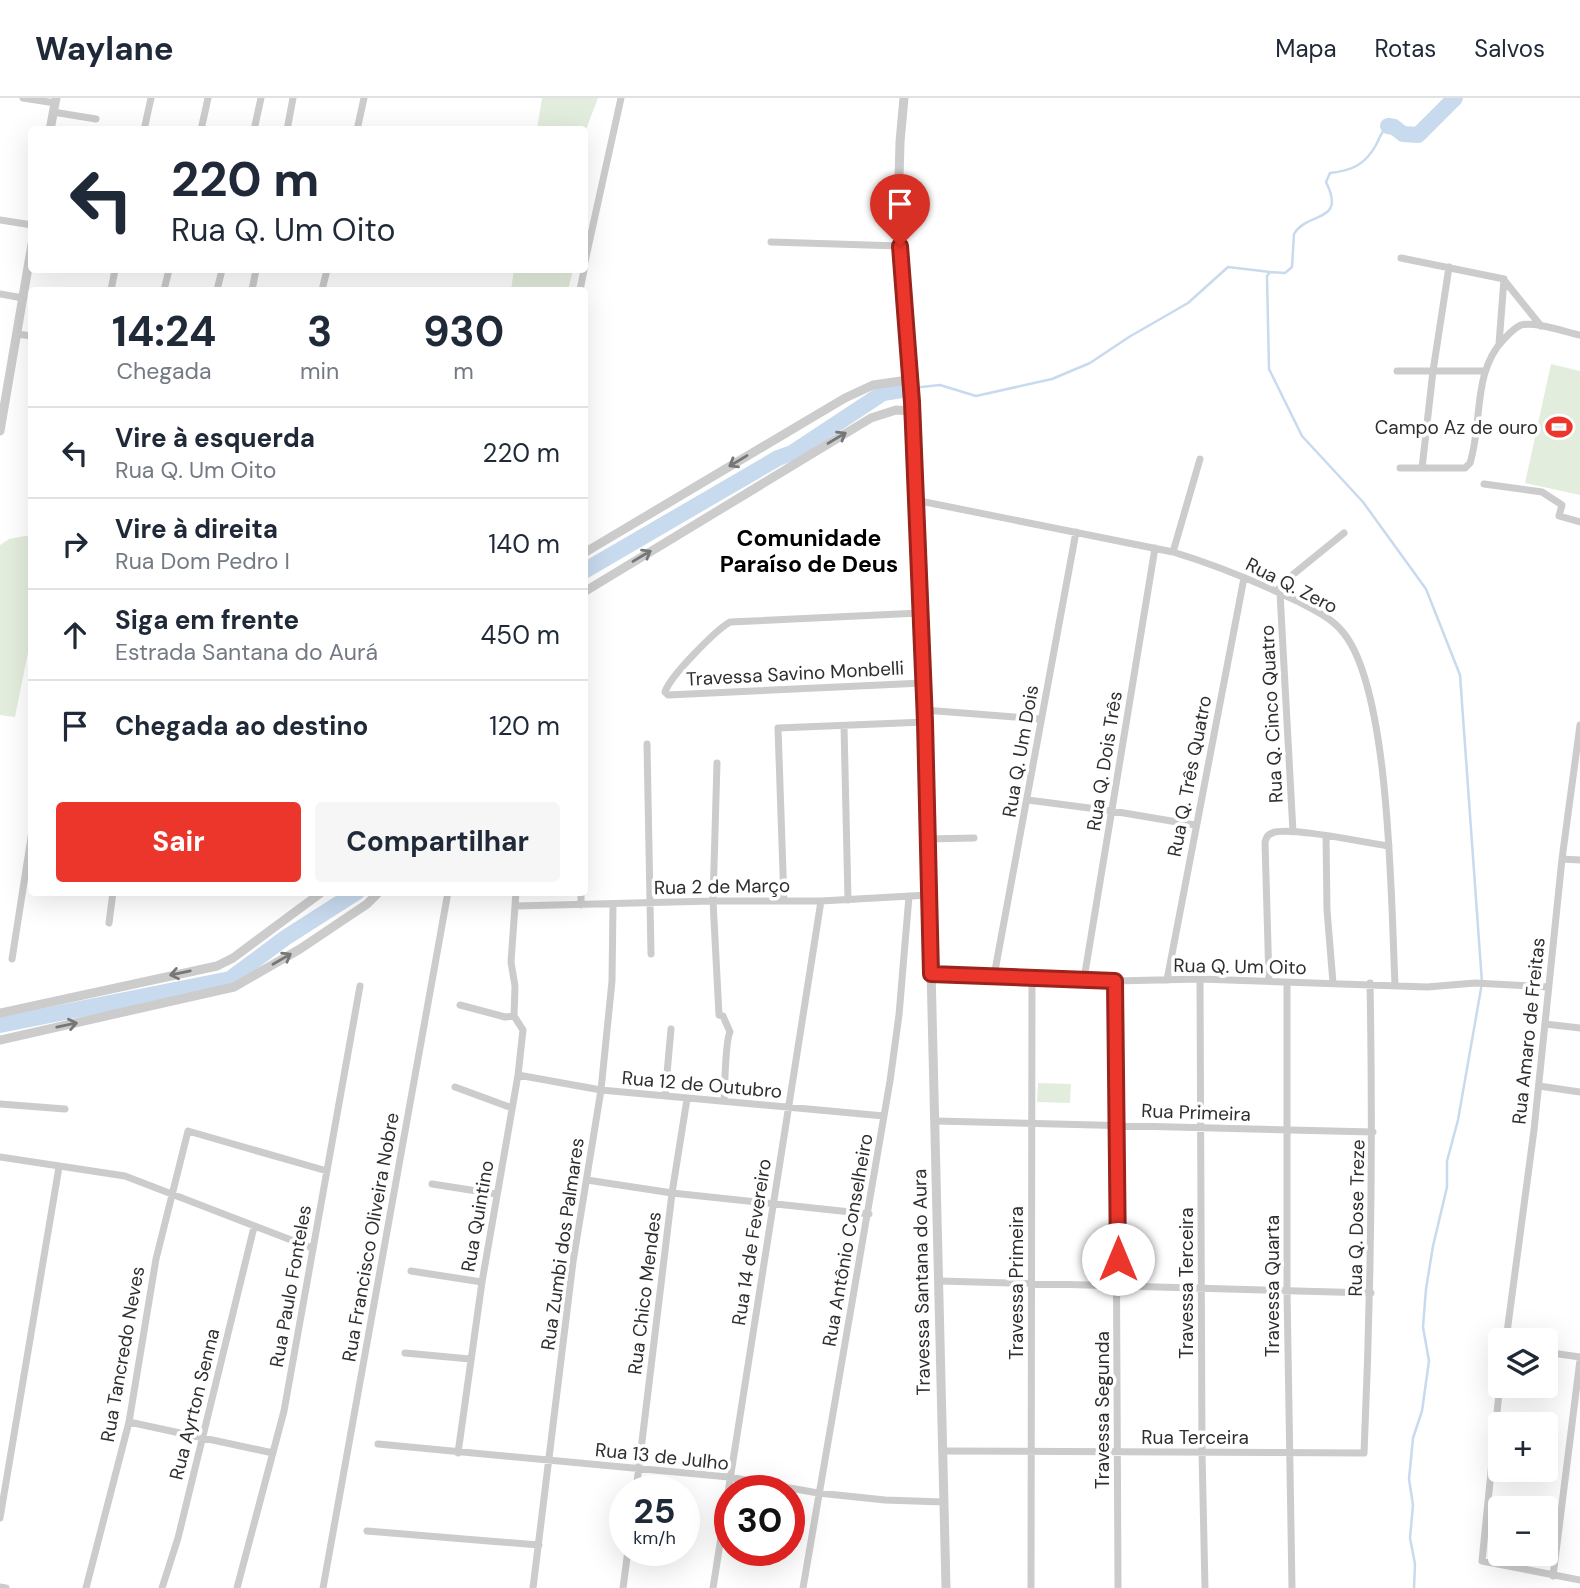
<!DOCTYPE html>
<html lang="pt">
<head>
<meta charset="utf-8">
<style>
	:root { --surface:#fff; --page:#f6f6f7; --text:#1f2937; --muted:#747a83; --line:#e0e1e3; --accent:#ed362b }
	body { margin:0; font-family:"DM Sans",sans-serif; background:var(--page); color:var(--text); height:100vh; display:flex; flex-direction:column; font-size:26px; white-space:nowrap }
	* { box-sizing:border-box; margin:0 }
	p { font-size:23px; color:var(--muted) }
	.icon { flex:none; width:38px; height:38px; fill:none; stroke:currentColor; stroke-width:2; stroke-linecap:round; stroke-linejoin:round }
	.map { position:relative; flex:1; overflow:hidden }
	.details { position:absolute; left:28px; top:189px; width:560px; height:609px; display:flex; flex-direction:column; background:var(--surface); border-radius:7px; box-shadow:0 7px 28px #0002 }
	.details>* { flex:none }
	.guide { position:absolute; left:28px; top:28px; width:560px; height:147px; border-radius:7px; box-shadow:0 7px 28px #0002; background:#fff; color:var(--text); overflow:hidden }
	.controls { position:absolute; left:1488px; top:1230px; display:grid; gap:14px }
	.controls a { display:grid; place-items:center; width:70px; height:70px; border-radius:7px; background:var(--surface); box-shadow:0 7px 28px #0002; font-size:35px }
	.speed { position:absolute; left:609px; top:1377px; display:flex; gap:14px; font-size:35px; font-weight:700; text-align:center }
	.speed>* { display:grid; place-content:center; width:91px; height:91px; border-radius:50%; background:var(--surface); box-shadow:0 7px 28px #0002; line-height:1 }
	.speed small { font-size:18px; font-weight:400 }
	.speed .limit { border:10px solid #d22; background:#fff; color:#111 }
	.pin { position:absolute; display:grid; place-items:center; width:60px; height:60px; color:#fff; margin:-72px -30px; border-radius:50% 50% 50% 0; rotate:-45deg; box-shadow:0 0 7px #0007 }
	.pin .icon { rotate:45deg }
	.me { position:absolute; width:77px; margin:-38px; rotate:0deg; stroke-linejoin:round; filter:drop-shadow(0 0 5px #0008) }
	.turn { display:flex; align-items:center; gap:24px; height:147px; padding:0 28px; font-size:32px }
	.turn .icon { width:91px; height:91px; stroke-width:2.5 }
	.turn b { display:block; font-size:49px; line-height:60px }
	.eta { display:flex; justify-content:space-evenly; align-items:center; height:119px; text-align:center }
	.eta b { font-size:42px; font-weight:700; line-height:49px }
	.primary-button { display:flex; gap:14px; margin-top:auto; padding:14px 28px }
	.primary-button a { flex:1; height:80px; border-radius:7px; background:var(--accent); color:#fff; font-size:28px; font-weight:700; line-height:80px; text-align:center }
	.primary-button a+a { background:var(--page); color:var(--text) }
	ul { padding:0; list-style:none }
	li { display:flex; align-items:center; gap:21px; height:91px; padding:0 28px; border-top:2px solid var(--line) }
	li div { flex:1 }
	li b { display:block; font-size:26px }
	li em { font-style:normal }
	header { display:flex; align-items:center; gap:42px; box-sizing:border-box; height:98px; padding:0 35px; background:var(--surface); border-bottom:2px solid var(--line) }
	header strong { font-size:33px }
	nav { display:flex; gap:38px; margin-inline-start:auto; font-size:24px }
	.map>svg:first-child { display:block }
	.green { fill:#e3eddd }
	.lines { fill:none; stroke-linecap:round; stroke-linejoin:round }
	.stream { stroke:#c8daee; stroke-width:2.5 }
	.river { stroke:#c8daee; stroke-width:16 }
	.minor { stroke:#ccc; stroke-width:7 }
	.tertiary { stroke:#ccc; stroke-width:9 }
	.oneway { stroke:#767676 }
	.route-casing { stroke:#9a231c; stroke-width:18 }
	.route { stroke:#ed362b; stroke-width:12 }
	.labels { text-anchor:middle; stroke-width:7; stroke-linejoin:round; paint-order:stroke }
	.poi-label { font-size:19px; fill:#2f2f2f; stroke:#fff; text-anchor:end }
	.street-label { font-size:19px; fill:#2f2f2f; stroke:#fff }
	.quarter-label { font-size:23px; font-weight:bold; fill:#000; stroke:#fff }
</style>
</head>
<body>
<header>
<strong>Waylane</strong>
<nav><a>Mapa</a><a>Rotas</a><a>Salvos</a></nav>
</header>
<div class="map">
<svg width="1580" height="1490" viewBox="0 0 1580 1490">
	<rect width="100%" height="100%" fill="#fff"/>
	<path class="green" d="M542 0H598L585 34 584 32 537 31Z
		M514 172H573L568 192H511Z
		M1551 266 1580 273V397L1525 385Z
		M31 437V539L15 619 0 617V447L9 441Z
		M1038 985 1071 986 1070 1005 1037 1004Z"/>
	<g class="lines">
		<path class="stream" d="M1388 28C1381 34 1380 39 1376 47 1365 67 1351 73 1330 75L1326 84C1347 126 1307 113 1294 136L1292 169 1285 175 1270 174 1267 178 1269 271 1302 338 1363 404 1426 491 1460 577 1482 885 1458 1022 1447 1063V1089L1433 1148 1426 1191 1423 1229 1429 1263 1422 1313 1413 1340 1409 1381 1413 1407 1410 1440 1415 1466 1414 1490
			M912 290 940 287 976 298 1052 281 1090 265 1129 239 1188 205 1228 169 1270 174"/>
		<path class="river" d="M1388 28 1394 29 1403 36 1418 37 1455 0
			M584 473 778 360 792 355 883 295 908 291
			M0 927 230 881 285 840 357 794"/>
		<path class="minor" d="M23 0 55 5
			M53 14 96 21
			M144 32 151 0
			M201 32 208 0
			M254 32 261 0
			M287 32 293 0
			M357 32 364 0
			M0 122 32 127
			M771 144 900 148
			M1401 160 1504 181
			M584 168 621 0
			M1504 182 1541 228
			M111 192 115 172
			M164 192 169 172
			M217 192 222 172
			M252 192 256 172
			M322 192 327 172
			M580 192 584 172
			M0 196 23 200
			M17 236 32 238
			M1499 246 1504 181
			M1397 273H1485
			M1400 370H1465L1470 365C1483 324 1472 274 1504 241 1509 236 1514 230 1521 227 1535 223 1565 234 1580 237
			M1422 370 1433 273 1449 169
			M1484 386 1542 394 1562 407 1559 418 1580 424
			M915 402 1173 454C1216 467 1257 484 1297 503 1312 511 1330 519 1341 532 1391 586 1391 808 1395 886
			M1173 454 1200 361
			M1277 493 1285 483 1344 435
			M1280 495 1293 734
			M920 515 730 524C716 532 670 578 665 594L668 597 923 585
			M924 612 1041 621
			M844 628 848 802
			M647 646 651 856
			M717 665 713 803 719 917 723 918 730 934C725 943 725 989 724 1003
			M1028 702 1112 713 1195 727
			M1326 738 1327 812 1333 885
			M927 741 974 740
			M1562 761 1580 762
			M784 803 778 630 925 624
			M581 807V794
			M516 808 713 803H821L929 797
			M109 825 113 794
			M12 861 32 733
			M931 876 1115 883 1200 881 1427 889 1475 885 1548 889
			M994 878 1076 434
			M1084 881 1155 450
			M1200 881 1202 1354 1205 1490
			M1167 882 1244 480
			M1115 883 1118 1490
			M1269 883 1265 744C1267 739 1266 738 1272 735 1289 728 1367 745 1389 748
			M1287 885V1193L1292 1490
			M460 907 505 919 514 918
			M1545 926 1580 930
			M518 977 601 992 884 1018
			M1539 988 1580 994
			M455 989 512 1010
			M665 998 671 931
			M0 1006 65 1011
			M935 1023 1373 1034
			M0 1059 125 1078 312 1150
			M587 1082 672 1095 869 1116
			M432 1086 496 1096
			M411 1173 482 1184
			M940 1183 1371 1195
			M1506 1242 1534 1032 1562 761 1580 627
			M1545 1254 1580 1259
			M405 1255 470 1261
			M1500 1285 1482 1463 1580 1482
			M129 1324 273 1355
			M378 1346 729 1379 818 1395 885 1402 943 1404
			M942 1353 1364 1355C1371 1198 1373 1042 1370 885
			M458 1355 482 1184 518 977 523 932 514 918 515 888 511 864 516 794
			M636 1393 672 1095 687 1001
			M0 1420 59 1069
			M367 1433 539 1447
			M1553 1478 1580 1262
			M0 1489 6 1490
			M86 1490 129 1324 156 1161 188 1033 327 1073
			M162 1490 178 1440 254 1129
			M237 1490 284 1313 360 888
			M323 1490 448 794
			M533 1490 573 1164 601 992 612 883 613 807
			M623 1490 628 1452
			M713 1490 821 803
			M803 1490 890 983 899 917 909 798
			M1031 1490 1032 880"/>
		<path class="tertiary" d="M904 0 900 44 898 117 912 304 925 624 946 1490
			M50 32 56 0
			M0 333 32 146
			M584 455 845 300 873 287 908 282
			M584 494 871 320 896 312 911 313
			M0 915 217 868 233 860 322 794
			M0 942 234 889 300 851 367 806 379 794"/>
	</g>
	<defs><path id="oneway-shaft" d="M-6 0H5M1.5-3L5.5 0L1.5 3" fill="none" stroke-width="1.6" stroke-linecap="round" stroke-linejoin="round" transform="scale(1.75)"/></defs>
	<g class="oneway">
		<use href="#oneway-shaft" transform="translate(837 340) rotate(-31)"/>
		<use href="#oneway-shaft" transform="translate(738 363) rotate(149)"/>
		<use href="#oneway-shaft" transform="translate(642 458) rotate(-31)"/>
		<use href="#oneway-shaft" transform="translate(282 861) rotate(-30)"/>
		<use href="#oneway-shaft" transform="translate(180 875) rotate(168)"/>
		<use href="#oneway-shaft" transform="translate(67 927) rotate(-12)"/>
	</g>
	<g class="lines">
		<defs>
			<path id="route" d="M900 148 912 304 925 624 931 876 1115 883 1118 1161"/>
		</defs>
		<use href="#route" class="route-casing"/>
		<use href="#route" class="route"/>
	</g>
	<defs>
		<symbol id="stadium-bare" viewBox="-9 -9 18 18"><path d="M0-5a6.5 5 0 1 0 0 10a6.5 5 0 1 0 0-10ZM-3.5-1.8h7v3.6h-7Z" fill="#ed362b" stroke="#fff" stroke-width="2.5" paint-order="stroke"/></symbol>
	</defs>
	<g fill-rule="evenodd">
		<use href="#stadium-bare" x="1540" y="310" width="38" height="38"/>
	</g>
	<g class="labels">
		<g class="poi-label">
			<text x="1538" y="336">Campo Az de ouro</text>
		</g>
		<g class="street-label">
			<text transform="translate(1292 487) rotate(27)" y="7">Rua Q. Zero</text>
			<text transform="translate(795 575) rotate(-3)" y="7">Travessa Savino Monbelli</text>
			<text transform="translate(1271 616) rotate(-93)" y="7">Rua Q. Cinco Quatro</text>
			<text transform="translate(1020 653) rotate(-80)" y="7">Rua Q. Um Dois</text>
			<text transform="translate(1104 663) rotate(-81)" y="7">Rua Q. Dois Três</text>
			<text transform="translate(1189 678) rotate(-79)" y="7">Rua Q. Três Quatro</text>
			<text transform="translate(722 788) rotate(-1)" y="7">Rua 2 de Março</text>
			<text transform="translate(1240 868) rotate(1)" y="7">Rua Q. Um Oito</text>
			<text transform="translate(1528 933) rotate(-84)" y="7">Rua Amaro de Freitas</text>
			<text transform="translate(702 986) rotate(5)" y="7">Rua 12 de Outubro</text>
			<text transform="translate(1196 1014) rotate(2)" y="7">Rua Primeira</text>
			<text transform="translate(477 1118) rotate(-80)" y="7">Rua Quintino</text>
			<text transform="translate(1356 1120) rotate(-89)" y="7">Rua Q. Dose Treze</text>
			<text transform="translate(370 1139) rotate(-80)" y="7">Rua Francisco Oliveira Nobre</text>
			<text transform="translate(847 1142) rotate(-80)" y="7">Rua Antônio Conselheiro</text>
			<text transform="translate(751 1144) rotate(-81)" y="7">Rua 14 de Fevereiro</text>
			<text transform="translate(562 1146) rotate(-82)" y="7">Rua Zumbi dos Palmares</text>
			<text transform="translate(921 1184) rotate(-91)" y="7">Travessa Santana do Aura</text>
			<text transform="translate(1016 1185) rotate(-90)" y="7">Travessa Primeira</text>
			<text transform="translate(1186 1185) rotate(-90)" y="7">Travessa Terceira</text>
			<text transform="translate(290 1188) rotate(-80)" y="7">Rua Paulo Fonteles</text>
			<text transform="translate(1272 1188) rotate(-90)" y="7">Travessa Quarta</text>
			<text transform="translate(644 1195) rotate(-83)" y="7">Rua Chico Mendes</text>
			<text transform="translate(122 1256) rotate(-80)" y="7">Rua Tancredo Neves</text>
			<text transform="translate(194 1306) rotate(-76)" y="7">Rua Ayrton Senna</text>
			<text transform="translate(1102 1312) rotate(-90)" y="7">Travessa Segunda</text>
			<text x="1195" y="1346">Rua Terceira</text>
			<text transform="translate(662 1358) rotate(6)" y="7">Rua 13 de Julho</text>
		</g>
		<g class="quarter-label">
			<text x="809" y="448">Comunidade<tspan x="809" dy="26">Paraíso de Deus</tspan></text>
		</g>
	</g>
</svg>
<div class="controls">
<a><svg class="icon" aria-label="layers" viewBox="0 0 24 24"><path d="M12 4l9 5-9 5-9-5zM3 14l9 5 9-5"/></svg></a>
<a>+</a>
<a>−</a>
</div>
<div class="speed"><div>25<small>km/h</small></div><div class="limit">30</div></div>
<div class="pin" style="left:900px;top:148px;background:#d93025"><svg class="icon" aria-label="arrive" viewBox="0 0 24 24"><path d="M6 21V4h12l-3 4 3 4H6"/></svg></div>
<svg class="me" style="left:1118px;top:1161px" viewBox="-20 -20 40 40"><circle r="19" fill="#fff"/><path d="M0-13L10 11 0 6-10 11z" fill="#ed362b"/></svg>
<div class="guide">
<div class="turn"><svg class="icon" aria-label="left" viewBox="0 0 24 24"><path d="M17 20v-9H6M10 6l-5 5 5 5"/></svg><div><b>220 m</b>Rua Q. Um Oito</div></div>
</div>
<section class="details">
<div class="eta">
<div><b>14:24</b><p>Chegada</p></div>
<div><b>3</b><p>min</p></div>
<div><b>930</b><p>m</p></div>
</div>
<ul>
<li><svg class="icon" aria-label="left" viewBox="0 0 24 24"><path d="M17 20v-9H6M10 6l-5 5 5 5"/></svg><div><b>Vire à esquerda</b><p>Rua Q. Um Oito</p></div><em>220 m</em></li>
<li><svg class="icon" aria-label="right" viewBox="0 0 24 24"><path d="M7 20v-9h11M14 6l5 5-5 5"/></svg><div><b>Vire à direita</b><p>Rua Dom Pedro I</p></div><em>140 m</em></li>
<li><svg class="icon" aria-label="ahead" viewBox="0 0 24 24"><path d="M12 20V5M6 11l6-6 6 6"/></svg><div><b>Siga em frente</b><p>Estrada Santana do Aurá</p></div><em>450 m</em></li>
<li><svg class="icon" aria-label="arrive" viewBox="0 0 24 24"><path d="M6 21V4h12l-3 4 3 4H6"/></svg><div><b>Chegada ao destino</b></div><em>120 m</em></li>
</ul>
<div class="primary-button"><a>Sair</a><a>Compartilhar</a></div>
</section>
</div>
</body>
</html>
